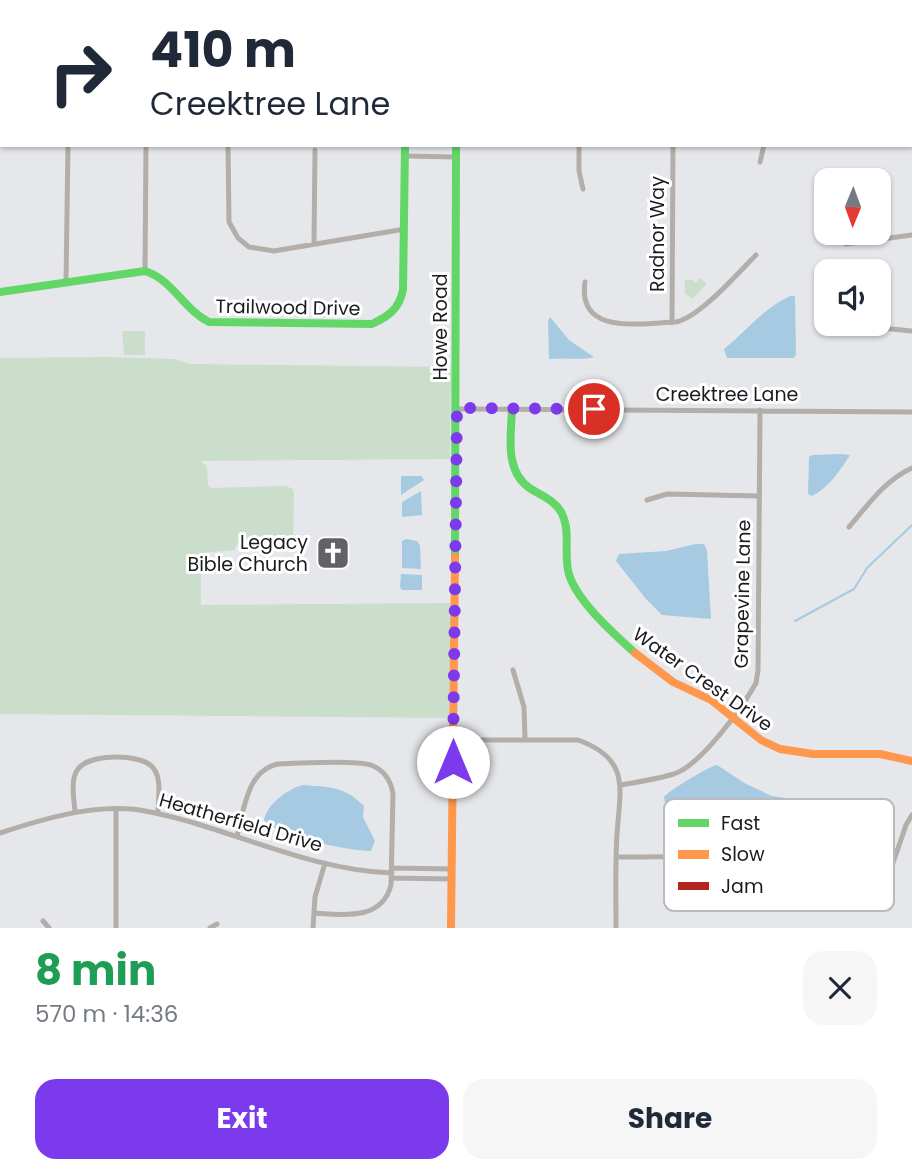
<!DOCTYPE html>
<html lang="en">
<head>
<meta charset="utf-8">
<style>
	:root { --surface:#fff; --page:#f6f6f7; --text:#1f2937; --muted:#747a83; --accent:#7c3aed }
	body { margin:0; font-family:Poppins,sans-serif; background:var(--page); color:var(--text); height:100vh; display:flex; flex-direction:column; font-size:26px; white-space:nowrap }
	* { box-sizing:border-box; margin:0 }
	p { font-size:23px; color:var(--muted) }
	.icon { flex:none; width:38px; height:38px; fill:none; stroke:currentColor; stroke-width:2; stroke-linecap:round; stroke-linejoin:round }
	.map { position:relative; height:928px; overflow:hidden }
	.drawer { display:flex; flex-direction:column; background:var(--surface); flex:1 }
	.drawer>* { flex:none }
	.banner { position:absolute; left:0px; top:0px; width:914px; height:147px; box-shadow:0 2px 5px #0004; background:#fff; color:var(--text); overflow:hidden }
	.needle { width:46px; rotate:181deg }
	.controls { position:absolute; left:814px; top:168px; display:grid; gap:14px }
	.controls a { display:grid; place-items:center; width:77px; height:77px; border-radius:14px; background:var(--surface); box-shadow:0 2px 5px #0004; font-size:35px }
	.pin { position:absolute; display:grid; place-items:center; width:60px; height:60px; color:#fff; margin:-30px; border:4px solid #fff; border-radius:50%; box-shadow:0 2px 7px #0007 }
	.me { position:absolute; width:77px; margin:-38px; rotate:0deg; stroke-linejoin:round; filter:drop-shadow(0 0 5px #0008) }
	.turn { display:flex; align-items:center; gap:24px; height:147px; padding:0 35px; font-size:32px }
	.turn .icon { width:91px; height:91px; stroke-width:2.5 }
	.turn b { display:block; font-size:49px; line-height:60px }
	.round { display:grid; place-items:center; flex:none; width:74px; height:74px; border-radius:21px; background:var(--page) }
	.summary { display:flex; align-items:center; justify-content:space-between; height:119px; padding:0 35px }
	h1 { font-size:42px; font-weight:700; line-height:52px; color:#1e9e55 }
	.cta { display:flex; gap:14px; margin-top:auto; padding:14px 35px }
	.cta a { flex:1; height:80px; border-radius:21px; background:var(--accent); color:#fff; font-size:28px; font-weight:700; line-height:80px; text-align:center }
	.cta a+a { background:var(--page); color:var(--text) }
	.map>svg:first-child { display:block }
	.green { fill:#cbddcb }
	.water { fill:#a6cae2 }
	.lines { fill:none; stroke-linecap:round; stroke-linejoin:round }
	.stream { stroke:#a6cae2; stroke-width:2 }
	.street { stroke:#b4aeaa; stroke-width:5 }
	.fast { stroke:#63d668; stroke-width:8 }
	.slow { stroke:#ff974d; stroke-width:8 }
	.jam { stroke:#b3261e; stroke-width:8 }
	.route { stroke:#7c3aed; stroke-width:12; stroke-dasharray:0 21.6 }
	.labels { text-anchor:middle; stroke-width:6; stroke-linejoin:round; paint-order:stroke }
	.street-label { font-size:19px; fill:#1a1b1e; stroke:#fff }
	.poi-label { font-size:19px; fill:#1a1b1e; stroke:#fff; text-anchor:end }
	.key { fill:#fff; stroke:#babbbc; stroke-width:2 }
	.key-label { font-size:19px; fill:#1a1b1e }
</style>
</head>
<body>
<div class="map">
<svg width="912" height="928" viewBox="0 0 912 928">
	<rect width="100%" height="100%" fill="#e6e7eb"/>
	<path class="green" d="M701 278 707 284 692 299 685 293V280H693L695 283Z
		M122 331H145V355H124Z
		M108 357 175 359 189 364 451 367 450 459 200 461 207 466 208 485 211 488 286 486 293 489 294 494 293 541 239 542 234 550 201 553V605L451 603 449 718 0 714V358Z"/>
	<path class="water" d="M790 296H795L796 354 794 358H727L724 349C748 330 761 310 790 296Z
		M550 317 569 340 594 357C580 361 564 357 549 359L548 321Z
		M842 454 850 455C841 469 829 488 812 496L808 494 809 457 812 455Z
		M401 476H421L424 480 401 495Z
		M421 491 422 515 402 517V502Z
		M406 539 417 541 420 545 421 569 402 568V541Z
		M696 544H704L707 550 711 619 662 615 646 599 616 561 619 554 666 551Z
		M401 574 422 575V590H402L400 587Z
		M717 765 746 784 772 796 801 800 825 798 859 802C866 815 856 833 848 844L835 848 807 830 761 816 734 812H676L666 807 664 797C667 792 709 766 717 765Z
		M302 785C329 787 344 786 364 806L363 817 375 841 371 851C349 851 276 836 264 820 267 804 288 789 302 785Z"/>
	<g class="lines">
		<path class="stream" d="M795 621 854 589 867 568 912 525"/>
		<path class="street" d="M183 2V0
			M458 2V0
			M0 102 2 101
			M228 145 229 222 238 238 249 247 274 251 405 229
			M579 145V171L583 189
			M405 156 456 157
			M760 162 764 145
			M314 244 315 150
			M846 244 912 235
			M145 271 146 145
			M66 282 68 145
			M585 282C577 336 641 323 676 322 699 318 738 273 756 255
			M672 323 673 145
			M850 329 882 328 912 331
			M457 409 912 412
			M647 500 667 494 759 496
			M849 527C868 505 885 480 912 468
			M513 670 524 707 525 739
			M453 740H578C631 759 620 789 617 834 615 865 616 897 616 928
			M621 785C638 782 657 779 674 774 701 765 742 708 756 683L758 670 760 410
			M75 812C74 799 70 779 78 769 89 753 144 753 154 769 162 780 158 800 158 812
			M0 833C43 819 86 806 131 809 153 811 173 817 194 823 258 842 324 871 392 873
			M237 836C244 810 247 770 278 764 297 763 355 760 371 765 384 770 391 781 393 794L391 885C382 921 343 915 314 913
			M617 857C674 857 731 854 786 870
			M392 868 452 869
			M391 878 452 879
			M882 895 906 825 912 815
			M43 921 49 928
			M116 928V809
			M210 928 217 924
			M313 928 315 897 325 863"/>
		<path class="fast" d="M0 292 145 271C173 280 183 309 209 322L372 324C389 316 399 309 403 290L405 145
			M512 409C511 436 504 472 531 489 542 496 554 500 561 512 571 530 564 551 568 570 573 598 614 634 635 653
			M455 557 456 145"/>
		<path class="slow" d="M635 653 673 682 711 700 761 740 780 749 813 754H880L912 761
			M451 928 455 557"/>
		<path class="jam" d="M0 12H2"/>
	</g>
	<g class="lines">
		<path class="route" d="M453 762 457 408 594 409"/>
	</g>
	<defs>
		<symbol id="church-square" viewBox="-11 -11 22 22"><rect x="-9" y="-9" width="18" height="18" rx="4" fill="#616266" stroke="#fff"/><path d="M-1.2-6h2.4v3.5h3.3v2.4h-3.3V6h-2.4V-.1h-3.3v-2.4h3.3Z" fill="#fff"/></symbol>
	</defs>
	<g fill-rule="evenodd">
		<use href="#church-square" x="314" y="534" width="38" height="38"/>
	</g>
	<g class="labels">
		<g class="street-label">
			<text transform="translate(657 234) rotate(-90)" y="7">Radnor Way</text>
			<text transform="translate(288 307) rotate(1)" y="7">Trailwood Drive</text>
			<text transform="translate(440 327) rotate(-90)" y="7">Howe Road</text>
			<text x="727" y="401">Creektree Lane</text>
			<text transform="translate(742 594) rotate(-89)" y="7">Grapevine Lane</text>
			<text transform="translate(703 679) rotate(35)" y="7">Water Crest Drive</text>
			<text transform="translate(241 822) rotate(16)" y="7">Heatherfield Drive</text>
		</g>
		<g class="poi-label">
			<text x="308" y="549">Legacy<tspan x="308" dy="22">Bible Church</tspan></text>
		</g>
	</g>
	<rect x="664" y="799" width="230" height="112" rx="10" class="key"/>
	<rect x="678" y="819" width="31" height="8" fill="#63d668"/>
	<rect x="678" y="850" width="31" height="9" fill="#ff974d"/>
	<rect x="678" y="882" width="31" height="8" fill="#b3261e"/>
	<g class="key-label">
		<text x="721" y="830">Fast</text>
		<text x="721" y="861">Slow</text>
		<text x="721" y="893">Jam</text>
	</g>
</svg>
<div class="controls">
<a><svg class="needle" viewBox="-14 -14 28 28"><path d="M0-13l5 13h-10z" fill="#e53935"/><path d="M0 13l5-13h-10z" fill="#747a83"/></svg></a>
<a><svg class="icon" aria-label="sound" viewBox="0 0 24 24"><path d="M4 9h4l5-4v14l-5-4H4zM17 9q2 3 0 6"/></svg></a>
</div>
<div class="pin" style="left:594px;top:409px;background:#d93025"><svg class="icon" aria-label="arrive" viewBox="0 0 24 24"><path d="M6 21V4h12l-3 4 3 4H6"/></svg></div>
<svg class="me" style="left:453px;top:762px" viewBox="-20 -20 40 40"><circle r="19" fill="#fff"/><path d="M0-13L10 11 0 6-10 11z" fill="#7c3aed"/></svg>
<div class="banner">
<div class="turn"><svg class="icon" aria-label="right" viewBox="0 0 24 24"><path d="M7 20v-9h11M14 6l5 5-5 5"/></svg><div><b>410 m</b>Creektree Lane</div></div>
</div>
</div>
<section class="drawer">
<div class="summary"><div><h1>8 min</h1><p>570 m · 14:36</p></div><a class="round"><svg class="icon" aria-label="close" viewBox="0 0 24 24"><path d="M6 6l12 12M18 6L6 18"/></svg></a></div>
<div class="cta"><a>Exit</a><a>Share</a></div>
</section>
</body>
</html>
